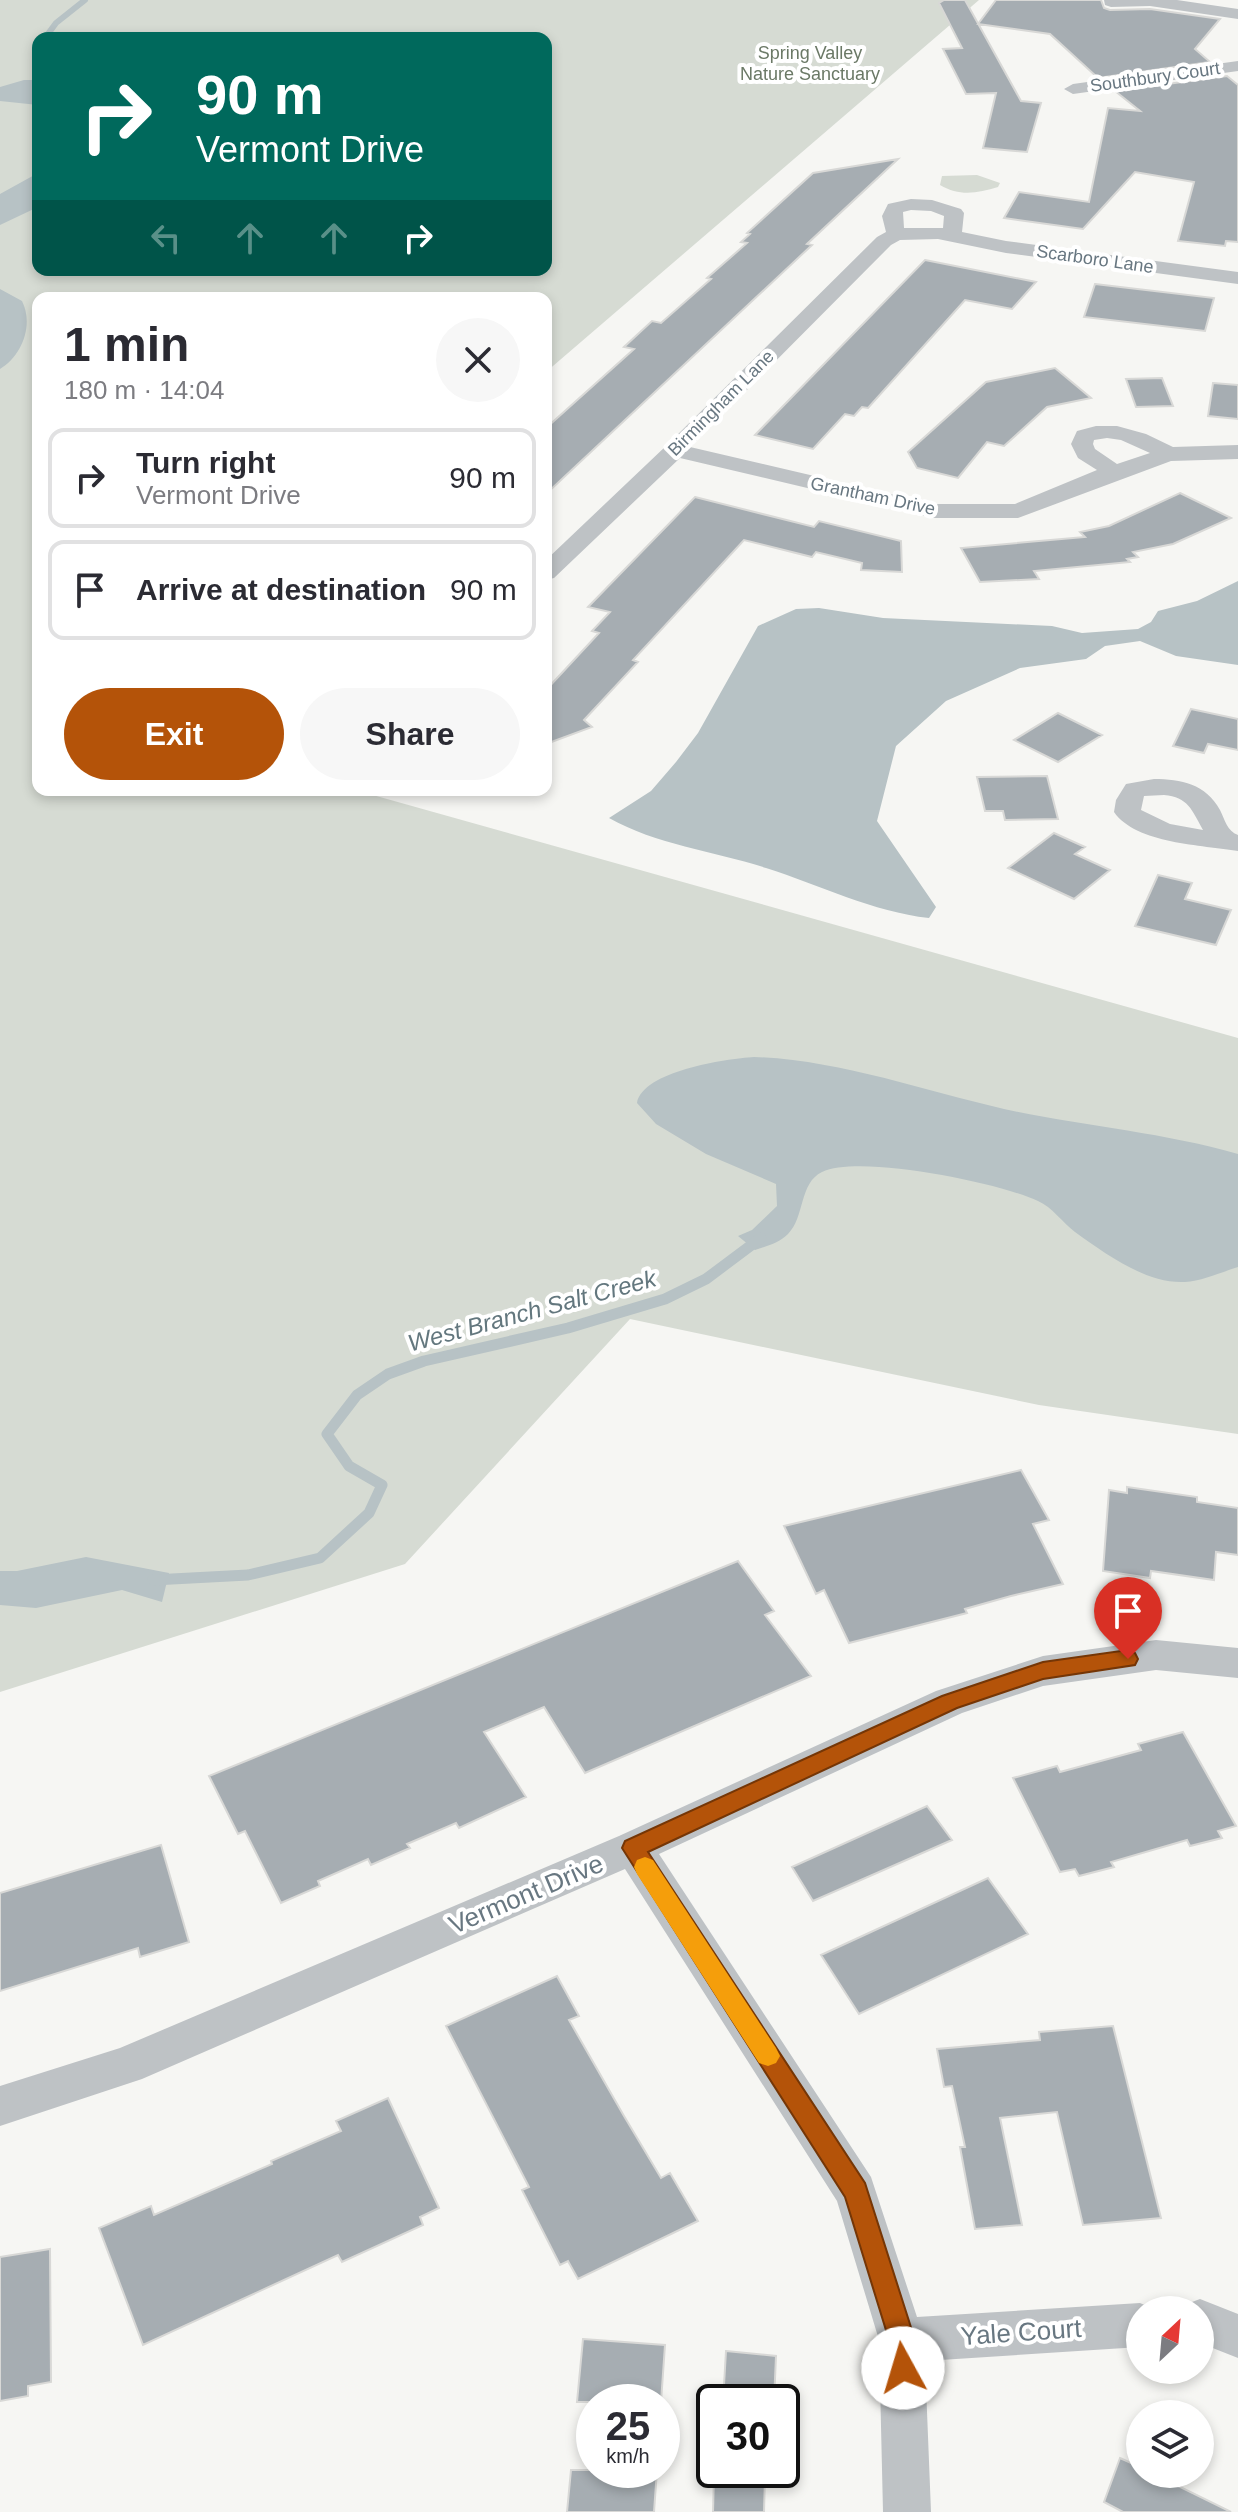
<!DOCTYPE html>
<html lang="en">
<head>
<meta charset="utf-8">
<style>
	:root { --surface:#fff; --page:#f7f7f7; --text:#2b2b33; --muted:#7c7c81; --line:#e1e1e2; --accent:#b45309 }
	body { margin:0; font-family:Helvetica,sans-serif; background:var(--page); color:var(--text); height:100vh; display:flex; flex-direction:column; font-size:30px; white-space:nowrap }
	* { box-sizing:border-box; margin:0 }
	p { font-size:26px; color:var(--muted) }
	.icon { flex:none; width:44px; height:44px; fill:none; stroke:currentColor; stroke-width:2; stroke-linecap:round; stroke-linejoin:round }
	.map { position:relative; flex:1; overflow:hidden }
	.details { position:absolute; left:32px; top:292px; width:520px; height:504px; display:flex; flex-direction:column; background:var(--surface); border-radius:16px; box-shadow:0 4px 12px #0003 }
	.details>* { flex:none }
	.hud { position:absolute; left:32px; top:32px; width:520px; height:244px; border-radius:16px; box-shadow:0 4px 12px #0003; background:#00695c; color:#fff; overflow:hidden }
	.needle { width:52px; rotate:26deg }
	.tools { position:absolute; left:1126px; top:2296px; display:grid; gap:16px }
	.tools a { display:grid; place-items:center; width:88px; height:88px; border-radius:50%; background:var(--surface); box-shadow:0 4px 12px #0003; font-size:40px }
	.speed { position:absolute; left:576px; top:2384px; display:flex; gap:16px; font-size:40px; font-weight:700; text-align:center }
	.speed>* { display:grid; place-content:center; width:104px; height:104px; border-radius:50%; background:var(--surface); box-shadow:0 4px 12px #0003; line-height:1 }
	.speed small { font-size:20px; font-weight:400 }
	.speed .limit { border:4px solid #111; border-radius:12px; background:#fff; color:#111 }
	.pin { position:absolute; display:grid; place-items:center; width:68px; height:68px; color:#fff; margin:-82px -34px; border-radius:50% 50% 50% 0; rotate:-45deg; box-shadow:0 0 8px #0007 }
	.pin .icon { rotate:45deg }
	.me { position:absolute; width:88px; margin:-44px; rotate:354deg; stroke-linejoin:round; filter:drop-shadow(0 0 6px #0008) }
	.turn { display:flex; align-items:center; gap:28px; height:168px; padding:0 32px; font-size:36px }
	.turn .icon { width:104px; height:104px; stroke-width:2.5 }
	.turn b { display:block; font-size:56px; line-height:68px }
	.lanes { display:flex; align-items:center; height:76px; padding:0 32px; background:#0003; justify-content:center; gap:40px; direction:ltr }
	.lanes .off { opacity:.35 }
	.round { display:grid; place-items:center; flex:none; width:84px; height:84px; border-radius:42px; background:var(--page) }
	.overview { display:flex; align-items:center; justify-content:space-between; height:136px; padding:0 32px }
	h1 { font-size:48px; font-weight:800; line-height:60px }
	.cta { display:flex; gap:16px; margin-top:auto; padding:16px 32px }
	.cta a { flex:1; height:92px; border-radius:48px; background:var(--accent); color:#fff; font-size:32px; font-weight:800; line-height:92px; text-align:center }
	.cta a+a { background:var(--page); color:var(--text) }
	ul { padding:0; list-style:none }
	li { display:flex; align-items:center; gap:24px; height:100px; margin:0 16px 12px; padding:0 16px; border:4px solid var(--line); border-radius:16px }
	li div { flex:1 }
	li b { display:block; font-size:30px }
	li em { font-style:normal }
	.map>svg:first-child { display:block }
	.green { fill:#d6dbd3; fill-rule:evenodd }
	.water { fill:#b7c2c5 }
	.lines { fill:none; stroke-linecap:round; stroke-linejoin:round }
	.stream-far1 { stroke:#b7c2c5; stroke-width:6 }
	.stream { stroke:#b7c2c5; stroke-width:11 }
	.building { fill:#a6adb2; stroke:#d8d8d6; stroke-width:2 }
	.minor { fill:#bec2c5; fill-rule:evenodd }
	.route { fill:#b45309; stroke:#753606; stroke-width:2 }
	.slow { fill:#f59e0b }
	.labels { text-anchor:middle; stroke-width:8; stroke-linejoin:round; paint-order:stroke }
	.far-park-label { font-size:18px; fill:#6b7966; stroke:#fff }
	.far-street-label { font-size:18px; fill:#687781; stroke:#fff }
	.water-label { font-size:24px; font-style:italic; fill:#63777e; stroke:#fff }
	.near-street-label { font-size:26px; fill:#687781; stroke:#fff }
</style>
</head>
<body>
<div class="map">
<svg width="1238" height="2512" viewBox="0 0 1238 2512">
	<rect width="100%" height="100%" fill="#f6f6f3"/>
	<path class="green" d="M0 0H979L546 372V298H38V790H355L1238 1038V1434L1039 1405 630 1319 405 1564 0 1692ZM38 38H546V270H38Z
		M977 175 1000 183 998 187C978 193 960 197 940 185L942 176Z"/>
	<path class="water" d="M24 80H38V105L0 101V87Z
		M38 173V207L0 225V194Z
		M0 289 22 301C34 325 22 356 0 369Z
		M1238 581V665L1176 656 1140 641 1105 646 1086 659 1020 668 946 701 896 746 877 821 936 907 929 918C873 912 820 885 766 868 714 851 657 845 609 818L651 791 676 762 698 733 758 626 796 609 819 608 883 618 1052 626 1082 633 1138 629 1151 622 1158 611 1197 601Z
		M754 1057C839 1060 921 1090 1004 1109 1081 1126 1162 1132 1238 1154V1267C1222 1272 1202 1281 1185 1282 1146 1284 1106 1254 1075 1232 1063 1223 1052 1207 1038 1201 999 1183 861 1154 822 1172 799 1183 805 1217 788 1234 779 1243 767 1246 755 1250L738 1236 752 1230 777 1206 776 1184 706 1154 656 1124 637 1103C643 1071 725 1059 754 1057Z
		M86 1557 169 1573 162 1602 122 1590 36 1608 0 1605V1571H17Z"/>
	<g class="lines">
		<path class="stream-far1" d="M45 38 56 23 85 0"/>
		<path class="stream" d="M153 1580 248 1575 320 1558 369 1513 382 1485 349 1466 327 1434 357 1395 388 1374 424 1361 568 1328 665 1299 706 1279 761 1238"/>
	</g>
	<path class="building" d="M944 0H965L1021 101 1041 103 1027 152 983 148 996 93 966 94 943 49 962 48 939 3Z
		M996 0H1101L1104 8 1110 10 1150 9 1220 19 1195 49 1210 62 1098 78 1050 34 978 24Z
		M1227 76 1238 85V242L1226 241 1225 246 1178 241 1194 182 1135 172 1083 229 1004 218 1019 192 1089 202 1108 108 1140 111 1115 91Z
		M898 159 807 244 812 245 546 494V428L634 349 624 347 652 321 661 323 711 279 707 278 747 243 741 242 750 234 747 233 813 173Z
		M925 260 1036 282 1012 309 965 300 868 408 862 407 854 416 845 414 813 449 755 435Z
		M1095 284 1214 298 1205 331 1084 317Z
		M1055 368 1091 398 1047 407 1004 446 987 442 958 478 917 468 908 452 986 382Z
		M1162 378 1173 406 1136 407 1126 379Z
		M1213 383 1238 385V419L1208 416Z
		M1180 493 1231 518 1173 544 1133 552 1138 557 1127 559 1130 562 1034 571 1039 579 980 582 961 548 1085 537 1080 532 1109 526Z
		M695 497 814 527 819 521 901 541 902 572 861 570 862 563 816 552 812 557 744 540 633 660 638 662 584 720 592 727 546 744V690L599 633 592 631 610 612 588 607Z
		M1191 709 1238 719V750L1208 744 1204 753 1173 746Z
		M1058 713 1102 735 1058 762 1014 740Z
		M1047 776 1058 819 1005 820 1003 811H985L977 777Z
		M1054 833 1085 847 1075 854 1110 870 1074 899 1008 868Z
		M1158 875 1192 883 1185 899 1231 910 1216 945 1135 926Z
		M1021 1470 1049 1520 1033 1524 1063 1584 1011 1596 965 1609 967 1613 849 1643 824 1590 816 1594 784 1526Z
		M1127 1487 1197 1497V1502L1238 1508V1555L1216 1552 1214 1580 1151 1571 1150 1578 1103 1571 1109 1490 1127 1493Z
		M738 1561 774 1611 765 1615 811 1676 585 1773 544 1707 484 1732 526 1797 459 1828 456 1823 407 1844 410 1848 371 1865 368 1859 318 1881 320 1886 281 1903 245 1831 238 1834 209 1776Z
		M1183 1732 1236 1826 1218 1831 1222 1838 1190 1846 1187 1840 1111 1862 1114 1867 1079 1876 1075 1869 1060 1872 1013 1778 1057 1766 1060 1772 1141 1750 1138 1744Z
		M927 1806 952 1840 813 1901 792 1867Z
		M161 1845 189 1942 140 1957 138 1948 0 1991V1893Z
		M988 1878 1028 1934 859 2014 821 1955Z
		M557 1976 579 2016 569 2020 624 2116 661 2178 670 2173 698 2221 578 2279 568 2261 560 2265 522 2190 529 2187 446 2026Z
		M1113 2026 1161 2218 1083 2225 1057 2112 1000 2118 1022 2225 975 2229 960 2147H965L952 2086 944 2087 937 2049 1040 2040 1039 2032Z
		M388 2098 439 2208 420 2217 423 2225 342 2262 338 2255 143 2345 99 2228 151 2206 154 2215 272 2164 271 2161 341 2131 336 2121Z
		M50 2249 51 2382 28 2386V2396L0 2401V2257Z
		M583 2339 665 2345 661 2402H577Z
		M726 2351 776 2356 774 2402H723Z
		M1120 2458 1140 2467V2474H1154L1231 2512H1123L1104 2502Z
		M571 2470H657L654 2512H567Z
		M714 2474 765 2477 764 2512H713Z"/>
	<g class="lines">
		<path class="minor" d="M1104 0H1177L1238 9V19L1150 6 1111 7 1105 5Z
			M1238 61V71L1073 94 1064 89 1073 84Z
			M911 199 932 200 961 209 964 213 962 232 1006 241 1238 272V284L1006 253 938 239 900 240 891 245 690 447 934 504H1015L1097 470 1078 458 1071 444 1077 431 1096 426H1117L1146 434 1173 447 1238 445V459L1171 461 1018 518H934L680 458 554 578 546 580V560L667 445 877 237 886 232 882 216 888 204ZM911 210 931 211 944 216 943 228H904L903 212ZM1107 438 1121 440 1150 453 1117 464 1095 449 1093 444 1094 440Z
			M1154 779C1181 779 1206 784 1220 810 1225 820 1227 831 1238 835V851C1203 845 1136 844 1114 812L1116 800 1126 784ZM1164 795C1188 797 1192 810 1203 830L1170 824 1141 810 1144 796Z
			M1156 1640 1238 1648V1678L1156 1670 1043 1686 962 1713 659 1854 871 2177 917 2317 1140 2303 1156 2310H1140V2347L925 2361 931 2512H883L879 2340 837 2201 625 1869 142 2079 0 2126V2086L120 2048 619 1836 936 1691 1043 1656Z
			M1200 2299 1238 2314V2358L1200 2343V2310H1182L1184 2305Z"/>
	</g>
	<path class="route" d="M1128 1650 1135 1653 1138 1659 1135 1665 1043 1679 957 1708 648 1852 865 2183 915 2340 916 2368 912 2378 903 2381 893 2378 890 2368 889 2340 845 2197 622 1848 625 1841 942 1696 1043 1662Z"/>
	<path class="slow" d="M645 1857 653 1860 776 2048 780 2056 776 2063 768 2066 759 2063 637 1874 634 1867 637 1860Z"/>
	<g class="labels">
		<g class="far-park-label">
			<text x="810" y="59">Spring Valley<tspan x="810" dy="21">Nature Sanctuary</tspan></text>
		</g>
		<g class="far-street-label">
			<text transform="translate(1155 77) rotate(-8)" y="6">Southbury Court</text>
			<text transform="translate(1095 259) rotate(8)" y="6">Scarboro Lane</text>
			<text transform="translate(721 403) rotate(-45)" y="6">Birmingham Lane</text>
			<text transform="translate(873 496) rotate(12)" y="6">Grantham Drive</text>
		</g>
		<g class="water-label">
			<text transform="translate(532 1311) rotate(-15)" y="8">West Branch Salt Creek</text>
		</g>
		<g class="near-street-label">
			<text transform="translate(526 1894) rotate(-23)" y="9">Vermont Drive</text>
			<text transform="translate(1021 2332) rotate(-4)" y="9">Yale Court</text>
		</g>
	</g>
</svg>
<div class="tools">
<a><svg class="needle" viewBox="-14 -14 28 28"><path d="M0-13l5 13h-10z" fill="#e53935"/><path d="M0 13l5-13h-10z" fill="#7c7c81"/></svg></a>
<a><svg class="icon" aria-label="layers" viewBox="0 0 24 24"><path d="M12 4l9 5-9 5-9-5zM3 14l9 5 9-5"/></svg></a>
</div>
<div class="speed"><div>25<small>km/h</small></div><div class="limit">30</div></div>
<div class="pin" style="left:1128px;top:1659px;background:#d93025"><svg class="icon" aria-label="arrive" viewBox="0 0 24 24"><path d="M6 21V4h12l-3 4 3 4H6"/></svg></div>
<svg class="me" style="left:903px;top:2368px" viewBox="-20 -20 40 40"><circle r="19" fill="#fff"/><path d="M0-13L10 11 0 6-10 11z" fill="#b45309"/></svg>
<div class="hud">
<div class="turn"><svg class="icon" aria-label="right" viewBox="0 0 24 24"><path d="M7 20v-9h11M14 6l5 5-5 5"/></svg><div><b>90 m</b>Vermont Drive</div></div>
<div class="lanes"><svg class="icon off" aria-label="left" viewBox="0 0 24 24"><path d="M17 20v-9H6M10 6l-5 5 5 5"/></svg><svg class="icon off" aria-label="ahead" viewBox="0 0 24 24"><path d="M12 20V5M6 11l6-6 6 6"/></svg><svg class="icon off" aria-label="ahead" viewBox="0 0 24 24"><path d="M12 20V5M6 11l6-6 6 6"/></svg><svg class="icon" aria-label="right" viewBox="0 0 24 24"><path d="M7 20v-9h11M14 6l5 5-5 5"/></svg></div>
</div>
<section class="details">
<div class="overview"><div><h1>1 min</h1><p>180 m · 14:04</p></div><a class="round"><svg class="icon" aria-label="close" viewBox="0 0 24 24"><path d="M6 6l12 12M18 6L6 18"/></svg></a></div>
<ul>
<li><svg class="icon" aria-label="right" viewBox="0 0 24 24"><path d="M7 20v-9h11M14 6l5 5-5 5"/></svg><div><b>Turn right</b><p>Vermont Drive</p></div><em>90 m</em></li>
<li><svg class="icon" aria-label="arrive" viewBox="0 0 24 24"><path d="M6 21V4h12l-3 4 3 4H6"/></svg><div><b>Arrive at destination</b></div><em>90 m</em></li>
</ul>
<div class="cta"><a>Exit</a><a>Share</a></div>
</section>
</div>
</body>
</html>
